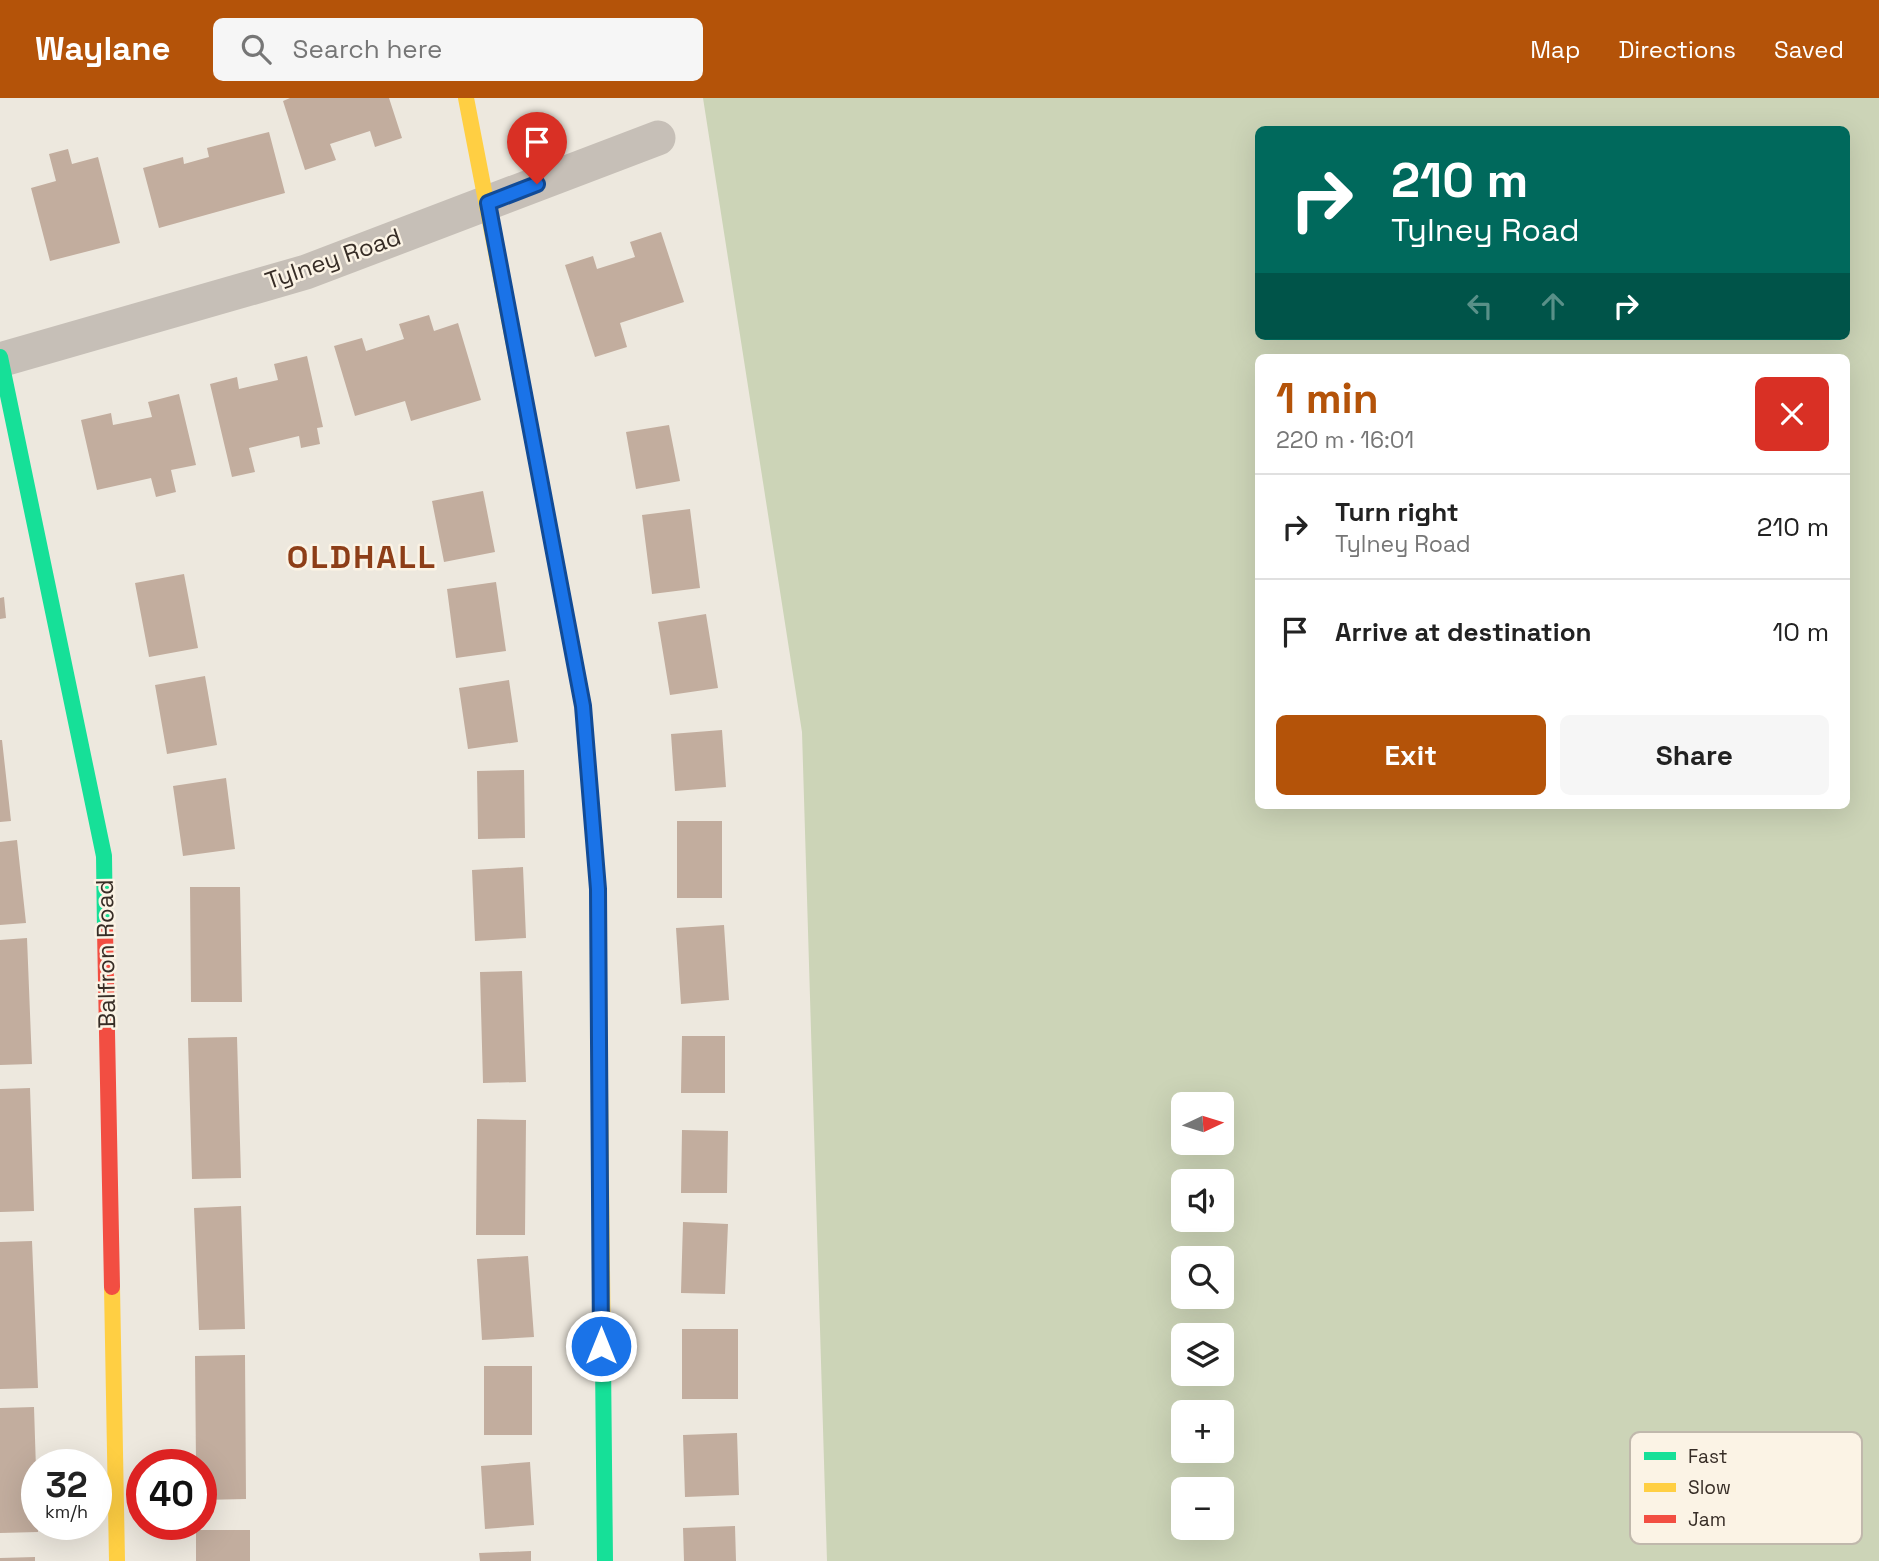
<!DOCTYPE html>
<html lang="en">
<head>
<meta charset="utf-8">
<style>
	:root { --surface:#fff; --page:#f6f6f6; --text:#222; --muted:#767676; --line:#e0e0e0; --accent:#b45309 }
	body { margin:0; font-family:"Space Grotesk",sans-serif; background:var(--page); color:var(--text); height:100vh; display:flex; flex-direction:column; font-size:26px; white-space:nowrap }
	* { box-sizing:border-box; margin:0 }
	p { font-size:23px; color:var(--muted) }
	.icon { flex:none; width:38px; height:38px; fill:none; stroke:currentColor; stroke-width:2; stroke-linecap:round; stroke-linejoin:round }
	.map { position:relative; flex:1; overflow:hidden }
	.drawer { position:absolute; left:1255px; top:256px; width:595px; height:455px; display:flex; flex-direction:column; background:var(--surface); border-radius:10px; box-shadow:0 7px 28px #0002 }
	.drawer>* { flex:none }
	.guide { position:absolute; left:1255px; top:28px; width:595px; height:214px; border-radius:10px; box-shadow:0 7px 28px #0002; background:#00695c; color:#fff; overflow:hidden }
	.needle { width:46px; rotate:86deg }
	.buttons { position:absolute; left:1171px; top:994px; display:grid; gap:14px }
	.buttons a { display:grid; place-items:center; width:63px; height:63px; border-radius:10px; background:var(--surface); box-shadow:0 7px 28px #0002; font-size:35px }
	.speed { position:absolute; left:21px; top:1351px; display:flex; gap:14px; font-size:35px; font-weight:700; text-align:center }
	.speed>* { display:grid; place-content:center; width:91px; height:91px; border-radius:50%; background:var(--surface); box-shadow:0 7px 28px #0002; line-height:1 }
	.speed small { font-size:18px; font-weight:400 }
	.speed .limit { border:10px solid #d22; background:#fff; color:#111 }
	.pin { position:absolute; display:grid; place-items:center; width:60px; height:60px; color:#fff; margin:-72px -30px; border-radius:50% 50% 50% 0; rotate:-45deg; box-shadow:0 0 7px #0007 }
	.pin .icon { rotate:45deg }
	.me { position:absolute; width:77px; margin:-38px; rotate:0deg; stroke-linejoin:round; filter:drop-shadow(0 0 5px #0008) }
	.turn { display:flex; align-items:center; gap:24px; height:147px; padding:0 21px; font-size:32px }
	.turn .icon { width:91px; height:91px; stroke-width:2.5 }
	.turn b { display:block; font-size:49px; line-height:60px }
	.lanes { display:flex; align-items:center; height:66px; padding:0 21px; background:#0003; justify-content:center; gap:35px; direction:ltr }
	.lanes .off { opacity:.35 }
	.round { display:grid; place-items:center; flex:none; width:74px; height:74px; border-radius:10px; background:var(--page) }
	.head { display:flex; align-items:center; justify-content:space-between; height:119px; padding:0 21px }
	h1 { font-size:42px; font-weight:700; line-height:52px; color:var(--accent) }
	.button { display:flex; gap:14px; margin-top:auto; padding:14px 21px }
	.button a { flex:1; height:80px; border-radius:10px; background:var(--accent); color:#fff; font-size:28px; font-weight:700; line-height:80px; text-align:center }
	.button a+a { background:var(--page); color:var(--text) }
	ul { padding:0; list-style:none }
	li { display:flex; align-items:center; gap:21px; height:105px; padding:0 21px; border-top:2px solid var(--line) }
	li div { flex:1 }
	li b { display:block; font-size:26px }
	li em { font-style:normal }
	header { display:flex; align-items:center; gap:42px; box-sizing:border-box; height:98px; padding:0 35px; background:var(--accent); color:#fff }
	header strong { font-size:33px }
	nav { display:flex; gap:38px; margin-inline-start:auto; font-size:24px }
	.search { width:490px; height:63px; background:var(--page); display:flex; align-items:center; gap:18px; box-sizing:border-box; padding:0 24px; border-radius:10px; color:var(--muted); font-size:26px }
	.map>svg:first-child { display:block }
	.green { fill:#ccd4b7; fill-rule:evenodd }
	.building { fill:#c2ad9e }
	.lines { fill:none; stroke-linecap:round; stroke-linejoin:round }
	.street { stroke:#c6bfb7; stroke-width:35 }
	.fast { stroke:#16e098; stroke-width:16 }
	.slow { stroke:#ffcf43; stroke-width:16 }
	.jam { stroke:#f24e42; stroke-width:16 }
	.route-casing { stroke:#114b97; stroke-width:18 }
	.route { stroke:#1a73e8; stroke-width:12 }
	.labels { text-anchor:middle; stroke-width:5; stroke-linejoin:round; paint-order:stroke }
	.street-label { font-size:24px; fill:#372d26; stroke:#fbf3e5 }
	.district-label { font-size:32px; font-weight:bold; letter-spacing:2px; fill:#8d3e18; stroke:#fbf3e5 }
	.key { fill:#fbf3e5; stroke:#c0b8ac; stroke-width:2 }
	.key-label { font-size:19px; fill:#372d26 }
</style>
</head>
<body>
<header>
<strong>Waylane</strong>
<div class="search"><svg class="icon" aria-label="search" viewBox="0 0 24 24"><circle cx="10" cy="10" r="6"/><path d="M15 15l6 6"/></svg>Search here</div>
<nav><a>Map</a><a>Directions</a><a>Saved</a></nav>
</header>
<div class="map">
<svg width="1879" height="1463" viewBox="0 0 1879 1463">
	<rect width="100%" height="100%" fill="#ede8de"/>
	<path class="green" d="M703 0H1879V1463H827L802 634ZM1258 32H1846V238H1258ZM1846 259V707H1258V259ZM1183 1006H1222V1045H1183ZM1183 1083H1222V1122H1183ZM1222 1160V1199H1183V1160ZM1183 1237H1222V1276H1183ZM1222 1314V1353H1183V1314ZM1222 1391V1430H1183V1391Z"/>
	<path class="building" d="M290 0H389L402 40 375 49 370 33 330 46 336 62 305 72 283 3Z
		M269 34 285 95 159 130 143 70 183 59 184 66 209 59 207 50Z
		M68 51 72 66 98 59 120 145 50 163 31 90 56 83 49 56Z
		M661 134 684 204 620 225 627 249 595 259 565 167 593 158 597 171 635 159 630 144Z
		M429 217 434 233 458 225 481 302 411 323 405 303 355 318 334 248 362 240 366 253 404 241 399 226Z
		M307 258 323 329 317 330 320 346 301 350 299 338 249 350 255 374 232 379 210 286 237 279 239 291 278 282 274 266Z
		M179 296 196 367 171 372 176 394 156 399 151 380 97 392 81 322 111 315 113 327 152 319 148 304Z
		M669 327 680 383 636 391 626 334Z
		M483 393 495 454 444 464 432 403Z
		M690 411 700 490 652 496 642 417Z
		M184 476 198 550 149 559 135 485Z
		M496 484 506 553 456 560 447 491Z
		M4 499 6 520 0 521V500Z
		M706 516 718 590 670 597 658 524Z
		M205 578 217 647 167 656 155 587Z
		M509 582 518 644 468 651 459 590Z
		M722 632 726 689 675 693 671 636Z
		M0 642H2L11 723 0 724Z
		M524 672 525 740 478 741 477 673Z
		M226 680 235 751 183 758 173 688Z
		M677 723H722V800H677Z
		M17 742 26 825 0 827V744Z
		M523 769 526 840 475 843 472 772Z
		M190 789H240L242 904H191Z
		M724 827 729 902 681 906 676 830Z
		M27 840 32 966 0 967V842Z
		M522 873 526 984 483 985 480 874Z
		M682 938H725V995H681Z
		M237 939 241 1080 192 1081 188 940Z
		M30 990 34 1113 0 1114V991Z
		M477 1021 526 1022 525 1137H476Z
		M682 1032 728 1033 727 1095H681Z
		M241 1108 245 1231 199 1232 194 1110Z
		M683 1124 728 1126 725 1196 681 1195Z
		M32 1143 38 1290 0 1291V1144Z
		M528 1158 534 1239 482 1242 477 1161Z
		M682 1231H738V1301H682Z
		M245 1257 246 1401 201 1402V1367H196L195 1258Z
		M484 1268H532V1337H484Z
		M34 1309 38 1434 0 1435V1310Z
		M737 1335 739 1397 685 1399 683 1337Z
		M530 1364 534 1427 485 1431 481 1368Z
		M735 1428 736 1463H684L683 1430Z
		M196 1432H250V1463H196Z
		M531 1453V1463H480L479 1455Z
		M35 1459V1463H0V1460Z"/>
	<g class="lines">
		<path class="street" d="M0 262 306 174 658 40"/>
		<path class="fast" d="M0 259 104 758 105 832
			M603 1263 605 1463"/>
		<path class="slow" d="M466 0 546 412
			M599 898 603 1263
			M112 1189 117 1463"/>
		<path class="jam" d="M546 412 583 608 598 791 599 898
			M105 832 112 1189"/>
	</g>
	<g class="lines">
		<defs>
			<path id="route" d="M537 86 488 105 583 608 598 791 601 1248"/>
		</defs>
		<use href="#route" class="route-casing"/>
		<use href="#route" class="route"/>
	</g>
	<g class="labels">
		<g class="street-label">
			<text transform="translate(333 161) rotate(-19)" y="8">Tylney Road</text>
			<text transform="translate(106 856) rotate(-91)" y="8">Balfron Road</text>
		</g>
		<g class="district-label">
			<text x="362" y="470">OLDHALL</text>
		</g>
	</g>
	<rect x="1630" y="1334" width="232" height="112" rx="10" class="key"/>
	<rect x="1644" y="1354" width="32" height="8" fill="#16e098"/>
	<rect x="1644" y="1385" width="32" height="9" fill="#ffcf43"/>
	<rect x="1644" y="1417" width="32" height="8" fill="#f24e42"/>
	<g class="key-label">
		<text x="1688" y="1365">Fast</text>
		<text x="1688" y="1396">Slow</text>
		<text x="1688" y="1428">Jam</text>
	</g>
</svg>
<div class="buttons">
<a><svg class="needle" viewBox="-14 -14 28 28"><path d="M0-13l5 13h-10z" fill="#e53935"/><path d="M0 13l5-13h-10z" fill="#767676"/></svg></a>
<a><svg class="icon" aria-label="sound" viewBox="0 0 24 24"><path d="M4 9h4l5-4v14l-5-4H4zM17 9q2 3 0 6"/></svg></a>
<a><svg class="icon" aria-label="search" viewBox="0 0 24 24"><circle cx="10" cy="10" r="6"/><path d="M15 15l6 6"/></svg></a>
<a><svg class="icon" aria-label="layers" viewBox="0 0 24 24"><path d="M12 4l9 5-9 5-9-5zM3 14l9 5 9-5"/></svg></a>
<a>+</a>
<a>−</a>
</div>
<div class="speed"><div>32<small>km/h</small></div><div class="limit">40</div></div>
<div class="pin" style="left:537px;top:86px;background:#d93025"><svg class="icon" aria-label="arrive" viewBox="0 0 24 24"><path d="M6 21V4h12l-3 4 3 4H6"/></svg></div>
<svg class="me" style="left:601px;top:1248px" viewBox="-20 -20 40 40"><circle r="17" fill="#1a73e8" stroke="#fff" stroke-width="3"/><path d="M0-11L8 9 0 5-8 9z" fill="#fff"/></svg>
<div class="guide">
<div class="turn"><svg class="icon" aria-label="right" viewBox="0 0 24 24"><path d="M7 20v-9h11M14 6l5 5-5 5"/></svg><div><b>210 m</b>Tylney Road</div></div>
<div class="lanes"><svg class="icon off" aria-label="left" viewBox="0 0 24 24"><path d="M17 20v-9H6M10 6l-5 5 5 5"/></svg><svg class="icon off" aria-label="ahead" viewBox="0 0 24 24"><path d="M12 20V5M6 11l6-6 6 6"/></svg><svg class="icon" aria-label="right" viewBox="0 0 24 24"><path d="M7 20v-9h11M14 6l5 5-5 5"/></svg></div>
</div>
<section class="drawer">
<div class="head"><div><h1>1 min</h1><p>220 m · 16:01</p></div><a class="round" style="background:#d93025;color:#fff"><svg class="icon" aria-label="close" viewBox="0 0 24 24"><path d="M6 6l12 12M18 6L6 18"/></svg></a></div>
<ul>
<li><svg class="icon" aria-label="right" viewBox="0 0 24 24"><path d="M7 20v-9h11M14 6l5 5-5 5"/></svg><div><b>Turn right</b><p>Tylney Road</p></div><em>210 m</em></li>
<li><svg class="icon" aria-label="arrive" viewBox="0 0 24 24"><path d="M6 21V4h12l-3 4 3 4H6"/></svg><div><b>Arrive at destination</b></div><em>10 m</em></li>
</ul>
<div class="button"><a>Exit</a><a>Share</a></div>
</section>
</div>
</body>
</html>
